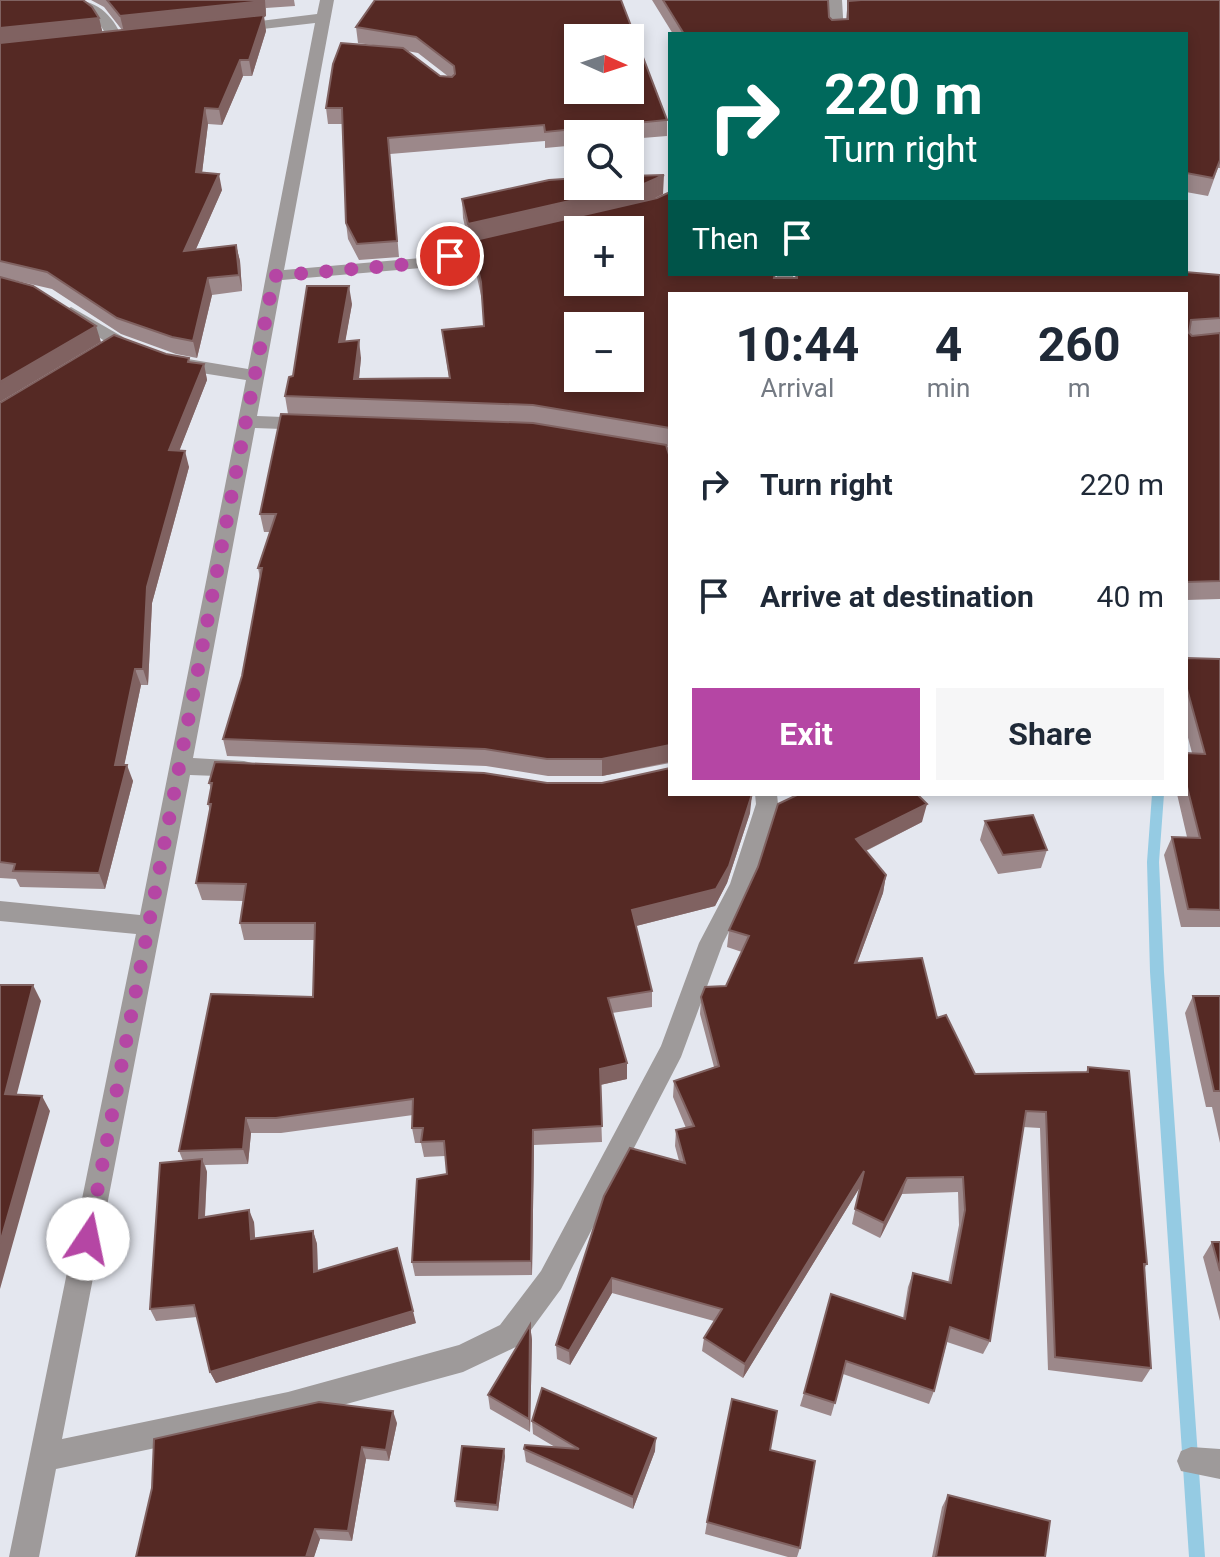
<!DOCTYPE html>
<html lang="en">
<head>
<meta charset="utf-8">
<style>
	:root { --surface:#fff; --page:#f6f6f7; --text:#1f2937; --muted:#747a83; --accent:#b546a4 }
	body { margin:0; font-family:Roboto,sans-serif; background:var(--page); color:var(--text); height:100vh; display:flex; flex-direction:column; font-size:30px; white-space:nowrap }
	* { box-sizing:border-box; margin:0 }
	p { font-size:26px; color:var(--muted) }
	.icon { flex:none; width:44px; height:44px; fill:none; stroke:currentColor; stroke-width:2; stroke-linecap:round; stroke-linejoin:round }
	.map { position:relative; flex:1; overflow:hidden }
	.details { position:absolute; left:668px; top:292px; width:520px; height:504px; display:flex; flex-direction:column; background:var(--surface); border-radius:0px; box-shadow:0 4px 12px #0003 }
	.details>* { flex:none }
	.hud { position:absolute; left:668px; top:32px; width:520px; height:244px; border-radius:0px; box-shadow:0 4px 12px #0003; background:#00695c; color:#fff; overflow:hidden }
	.needle { width:52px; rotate:93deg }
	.controls { position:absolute; left:564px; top:24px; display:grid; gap:16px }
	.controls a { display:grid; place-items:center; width:80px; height:80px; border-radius:0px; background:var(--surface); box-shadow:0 4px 12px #0003; font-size:40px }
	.pin { position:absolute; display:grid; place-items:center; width:68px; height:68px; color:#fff; margin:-34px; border:4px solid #fff; border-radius:50%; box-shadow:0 2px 8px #0007 }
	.me { position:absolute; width:88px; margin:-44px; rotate:11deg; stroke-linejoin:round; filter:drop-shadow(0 0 6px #0008) }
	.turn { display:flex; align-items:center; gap:28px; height:168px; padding:0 24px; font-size:36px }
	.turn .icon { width:104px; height:104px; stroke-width:2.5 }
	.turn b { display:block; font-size:56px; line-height:68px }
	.then { display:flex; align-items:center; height:76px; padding:0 24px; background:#0003; gap:16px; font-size:30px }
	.eta { display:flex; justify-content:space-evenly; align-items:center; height:136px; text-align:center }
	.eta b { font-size:48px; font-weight:700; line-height:56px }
	.primary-button { display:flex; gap:16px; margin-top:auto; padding:16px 24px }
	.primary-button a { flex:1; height:92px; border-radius:0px; background:var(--accent); color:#fff; font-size:32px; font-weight:700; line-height:92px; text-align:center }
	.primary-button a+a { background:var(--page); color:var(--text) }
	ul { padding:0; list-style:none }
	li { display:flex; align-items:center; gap:24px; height:112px; padding:0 24px }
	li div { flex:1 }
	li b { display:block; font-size:30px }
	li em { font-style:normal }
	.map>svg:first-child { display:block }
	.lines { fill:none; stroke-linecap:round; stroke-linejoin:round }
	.stream { fill:#95cbe3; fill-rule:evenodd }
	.service { fill:#9e9a9a; fill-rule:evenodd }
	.minor { fill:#9e9a9a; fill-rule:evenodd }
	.wall { fill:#9c888a; fill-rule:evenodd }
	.shaded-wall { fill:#806261 }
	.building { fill:#552924; stroke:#806261; stroke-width:2; fill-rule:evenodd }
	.route { stroke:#b546a4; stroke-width:14; stroke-dasharray:0 25.2 }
</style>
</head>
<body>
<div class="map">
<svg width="1220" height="1557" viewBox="0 0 1220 1557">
	<rect width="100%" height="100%" fill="#e4e7ef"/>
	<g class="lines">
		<path class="stream" d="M1152 794H1164L1159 862 1164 972 1205 1557H1189L1150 972 1147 862Z"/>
		<path class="service" d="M71 307 123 337 126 341 123 345H111L65 316 62 312Z"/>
		<path class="minor" d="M73 0C99 0 115 18 124 42L122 45H112L98 21Z
			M320 0H334L284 270 421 258 500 240 508 245 506 249 421 268 282 280 257 416 309 418 318 424 309 430 255 428 193 758 244 761 252 763 255 769 252 775 244 777 190 775 62 1439 288 1392 459 1345 500 1325 541 1271 661 1046 699 943 730 884 756 804 755 794H777L778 804 753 884 723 943 681 1057 561 1289 520 1345 463 1372 288 1420 56 1469 39 1557H9L136 934 0 921V901L140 915 246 380 176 369 167 363 176 357 248 369 315 23 236 32 229 28 236 24 317 14Z
			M828 0H842L844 34H830Z
			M777 274H793V294H775Z
			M1191 1447 1220 1449V1479L1181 1471 1177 1461 1181 1451Z"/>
	</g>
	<path class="wall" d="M0 0 99 18 102 32 122 30 104 7 91 0H294L295 6 266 8V16L264 17 266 31 252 76H243L222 125 208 124 202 173 222 190 196 249 236 245 240 261 242 291 212 295 197 358 176 354 121 334 52 289 0 277Z
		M375 0 667 120V136L630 139V134H578V145L545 148V141L390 154 399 257 359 260 348 239 346 223 342 124H328L326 108 373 45 358 43 356 27ZM407 51 418 53 449 77 440 76Z
		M652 0H828L829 17 832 20 846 19 848 1 1220 0V168H1218L1208 196 1186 192V34H673Z
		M663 194 653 199 774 278H795V274L1220 275V599L1186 600V294H670V447L667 446 670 458V763L602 776H548L486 766 227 756 223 739 242 676 260 578 258 568 270 532H264L260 514 288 414 285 396 293 376 352 304 345 341 361 358 359 379 449 378 442 330 484 326 482 300 473 259 471 243 469 244 463 218 462 199Z
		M166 354 189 358 190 362 204 364 207 380 179 451 189 467 152 603 148 685H141L124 765 133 781 105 889 20 887 16 879 0 878V403Z
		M1186 658 1220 659V927H1181L1164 855 1172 837H1187L1177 794H1186V753H1192L1186 730Z
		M209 783H602L750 813 727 883 715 906 636 926 652 991V1007L612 1013 627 1063V1079L600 1085 602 1142 534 1145 532 1275 415 1276 412 1262 447 1174 445 1156 424 1157 421 1143H415L412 1128 413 1115 281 1133H251L248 1164 205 1165 207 1172 205 1217 254 1222 255 1239 313 1231 317 1244 318 1271 416 1323 216 1383 210 1372 197 1317 156 1321 150 1309 183 1161 179 1151 313 997 314 940H244L240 923 243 901 202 900 196 883 210 811 208 804 211 789Z
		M985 821 1047 850 1041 868 998 874 980 840Z
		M922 822 866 851 886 875 883 893 857 963 937 1018 975 1074 1086 1072 1088 1067 1147 1264 1144 1269 1151 1368 1142 1382 1048 1370 1040 1128 1023 1127 990 1341 983 1354 947 1342 934 1391 929 1404 843 1374 831 1416 800 1406 804 1393 903 1318 908 1287 913 1273 948 1283 959 1225 958 1192 902 1194 880 1238 852 1224 860 1187 743 1378 702 1351 704 1338 714 1321 612 1293 570 1365 557 1359 556 1345 679 1161 675 1146 676 1130 686 1128 673 1097 674 1081 714 1067 700 1014 701 997 726 986 742 952 727 947 729 930 758 867Z
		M1193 996H1220V1143L1212 1107H1206L1185 1013Z
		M1212 1242H1220V1321L1203 1257Z
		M530 1325 532 1340 530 1432 490 1409 488 1395Z
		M532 1421 655 1451 633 1509 526 1462 524 1449 555 1447 533 1434Z
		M397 1423 389 1461 366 1459 352 1541 320 1539 314 1557H136Z
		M770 1450 800 1548 797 1557H788L705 1534 707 1522Z
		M505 1456 498 1511 456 1507 455 1501Z
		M948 1495 1045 1557H932L942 1507Z"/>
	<path class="shaded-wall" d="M265 0 266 16 264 17 266 31 252 76 249 60 124 32 120 16Z
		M99 18 103 34 0 45V28Z
		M240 60 243 76 222 125 219 109Z
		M205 108 208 124 200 189 196 172Z
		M219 174 222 190 188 267 184 251Z
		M664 175 663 194 644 203 469 244 468 224Z
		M236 245 240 261 242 291 239 275Z
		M208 278 212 295 197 358 193 341Z
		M349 286 352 304 342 360 339 342Z
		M96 326 101 342 0 402V382Z
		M359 340 361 358 357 397 354 379Z
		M204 364 207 380 173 467 169 450Z
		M185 451 189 467 152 603 148 685 143 669 147 587Z
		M135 669 141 685 121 781 115 765Z
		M670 745 669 762 602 776V759Z
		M127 765 133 781 105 889 99 873Z
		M752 795 750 813 727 883 715 906 632 927V910Z
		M927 804 922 822 853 857 856 839Z
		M886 875 883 893 851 980 855 963Z
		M33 985 41 1001 13 1109 5 1094Z
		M627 1063V1079L600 1085V1069Z
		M42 1096 50 1111 0 1289V1243Z
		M246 1118 251 1133 248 1164 243 1149Z
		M533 1130 534 1145 532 1275 531 1261Z
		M202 1159 207 1172 204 1231 199 1218Z
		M864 1171 860 1187 743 1378 745 1364Z
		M907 1178 902 1194 880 1238 884 1223Z
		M249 1210 254 1222 256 1252 251 1239Z
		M313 1231 317 1244 318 1284 314 1272Z
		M612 1278V1293L570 1365 569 1351Z
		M413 1311 416 1323 216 1383 210 1372Z
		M530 1325 532 1340 530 1432 529 1419Z
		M393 1411 397 1423 389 1461 386 1450Z
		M656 1438 655 1451 633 1509V1497Z
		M362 1447 366 1459 352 1541 348 1531Z
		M504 1449 505 1456 498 1511 497 1505Z
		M315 1529 320 1539 314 1557H306Z"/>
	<path class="building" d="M0 0H83L92 7 99 18 0 28Z
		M107 0H264V1L120 16Z
		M375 0H621L667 120 545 132 544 125 388 138 397 241 357 244 346 223 342 108H326L333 64 341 43 403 48 440 76 452 77 455 74 454 66 416 37 356 27ZM578 38H630V90H578Z
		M663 0H828L829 17 832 20 848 19V1L861 0H1220V160L1213 178 1186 173V34H684Z
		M264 15 249 60H240L219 109 205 108 196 172 219 174 184 251 236 245 239 275 208 278 193 341 172 337 117 318 47 272 0 261V43Z
		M664 175 644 184 468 224 462 199 549 180 578 178V186H630V176Z
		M670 192V274H775L774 278H797V274H1186V272L1220 275V318L1191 320 1189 333 1192 336 1220 333V581L1186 582V294H670V428L533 405 285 396 289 377 293 376 307 286H349L339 342 359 340 354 379 450 378 442 330 484 326 481 282 471 241 657 198ZM578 230H630V282H578ZM578 326H630V378H578Z
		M0 277 33 286 96 326 0 382Z
		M114 335 166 354 189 358 188 362 204 364 169 450 185 451 147 587 143 669H135L115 765H127L99 873 13 871 15 864 0 862V403Z
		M281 414 533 423 666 445 670 458V745L602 759H547L485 749 223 739 242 676 262 568H258L276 514H260Z
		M1186 658 1220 659V910L1188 909 1172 837 1200 838 1186 783V753L1205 754 1187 689H1186Z
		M215 762 484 773 547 783H602L670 768V794H752L729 866 716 889 632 910 652 991 608 998 627 1063 600 1069 602 1126 533 1130 531 1261 412 1262 417 1179 447 1174 444 1141 421 1142 423 1128H412L413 1099 276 1118H246L243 1149 179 1151 211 994 313 997 315 923H240L246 884 196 883 211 804H208L212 783H209Z
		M799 794H917L927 804 856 839 886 875 855 963 922 958 937 1018 946 1015 975 1074 1088 1072V1067L1129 1071 1147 1264H1144L1151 1368 1055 1357 1046 1112 1026 1111 990 1341 950 1327 934 1391 846 1361 835 1403 804 1393 831 1294 905 1319 913 1273 951 1283 965 1210 963 1177 907 1178 884 1223 855 1209 864 1171 745 1364 704 1338 722 1309 612 1278 569 1351 556 1345 604 1196 630 1148 685 1163 676 1130 694 1126 674 1081 719 1066 701 997 705 987 726 986 749 936 729 930 758 867 778 804Z
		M1033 815 1047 850 1003 855 985 821Z
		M0 985H33L5 1094 42 1096 0 1243Z
		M1193 996H1220V1091H1214Z
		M202 1159 199 1218 249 1210 251 1239 313 1231 314 1272 397 1248 413 1311 210 1372 194 1305 150 1309 160 1163Z
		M1212 1242H1220V1271Z
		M530 1325 529 1419 488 1395Z
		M542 1388 656 1438 633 1497 524 1449 525 1445 579 1449 532 1421Z
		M732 1399 777 1411 770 1450 815 1461 800 1548 707 1522Z
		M319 1402 393 1411 386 1450 362 1447 348 1531 315 1529 306 1557H136L152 1488 154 1439Z
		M462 1446 504 1449 497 1505 455 1501Z
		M948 1495 1050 1521 1045 1557H936Z"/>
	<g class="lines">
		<path class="route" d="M88 1239 274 276 421 263 450 256"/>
	</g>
</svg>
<div class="controls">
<a><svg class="needle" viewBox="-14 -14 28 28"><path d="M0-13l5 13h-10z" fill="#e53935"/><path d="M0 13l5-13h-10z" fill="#747a83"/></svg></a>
<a><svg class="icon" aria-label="search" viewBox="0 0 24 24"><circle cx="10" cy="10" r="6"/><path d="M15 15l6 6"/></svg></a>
<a>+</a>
<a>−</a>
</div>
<div class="pin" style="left:450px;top:256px;background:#d93025"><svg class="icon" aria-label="arrive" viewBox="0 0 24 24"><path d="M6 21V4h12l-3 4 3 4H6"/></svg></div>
<svg class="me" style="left:88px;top:1239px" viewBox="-20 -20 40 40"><circle r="19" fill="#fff"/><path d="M0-13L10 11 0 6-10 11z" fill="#b546a4"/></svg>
<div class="hud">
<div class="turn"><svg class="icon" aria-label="right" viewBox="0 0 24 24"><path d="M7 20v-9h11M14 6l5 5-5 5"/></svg><div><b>220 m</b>Turn right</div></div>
<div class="then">Then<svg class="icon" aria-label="arrive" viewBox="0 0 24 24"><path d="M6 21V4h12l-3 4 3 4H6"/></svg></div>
</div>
<section class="details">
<div class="eta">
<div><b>10:44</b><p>Arrival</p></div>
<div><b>4</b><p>min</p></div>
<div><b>260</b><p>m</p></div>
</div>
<ul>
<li><svg class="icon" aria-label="right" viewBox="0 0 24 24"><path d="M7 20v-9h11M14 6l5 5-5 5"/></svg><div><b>Turn right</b></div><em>220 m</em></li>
<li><svg class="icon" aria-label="arrive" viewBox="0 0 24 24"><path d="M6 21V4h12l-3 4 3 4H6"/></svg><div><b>Arrive at destination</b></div><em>40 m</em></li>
</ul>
<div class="primary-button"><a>Exit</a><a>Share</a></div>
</section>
</div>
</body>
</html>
